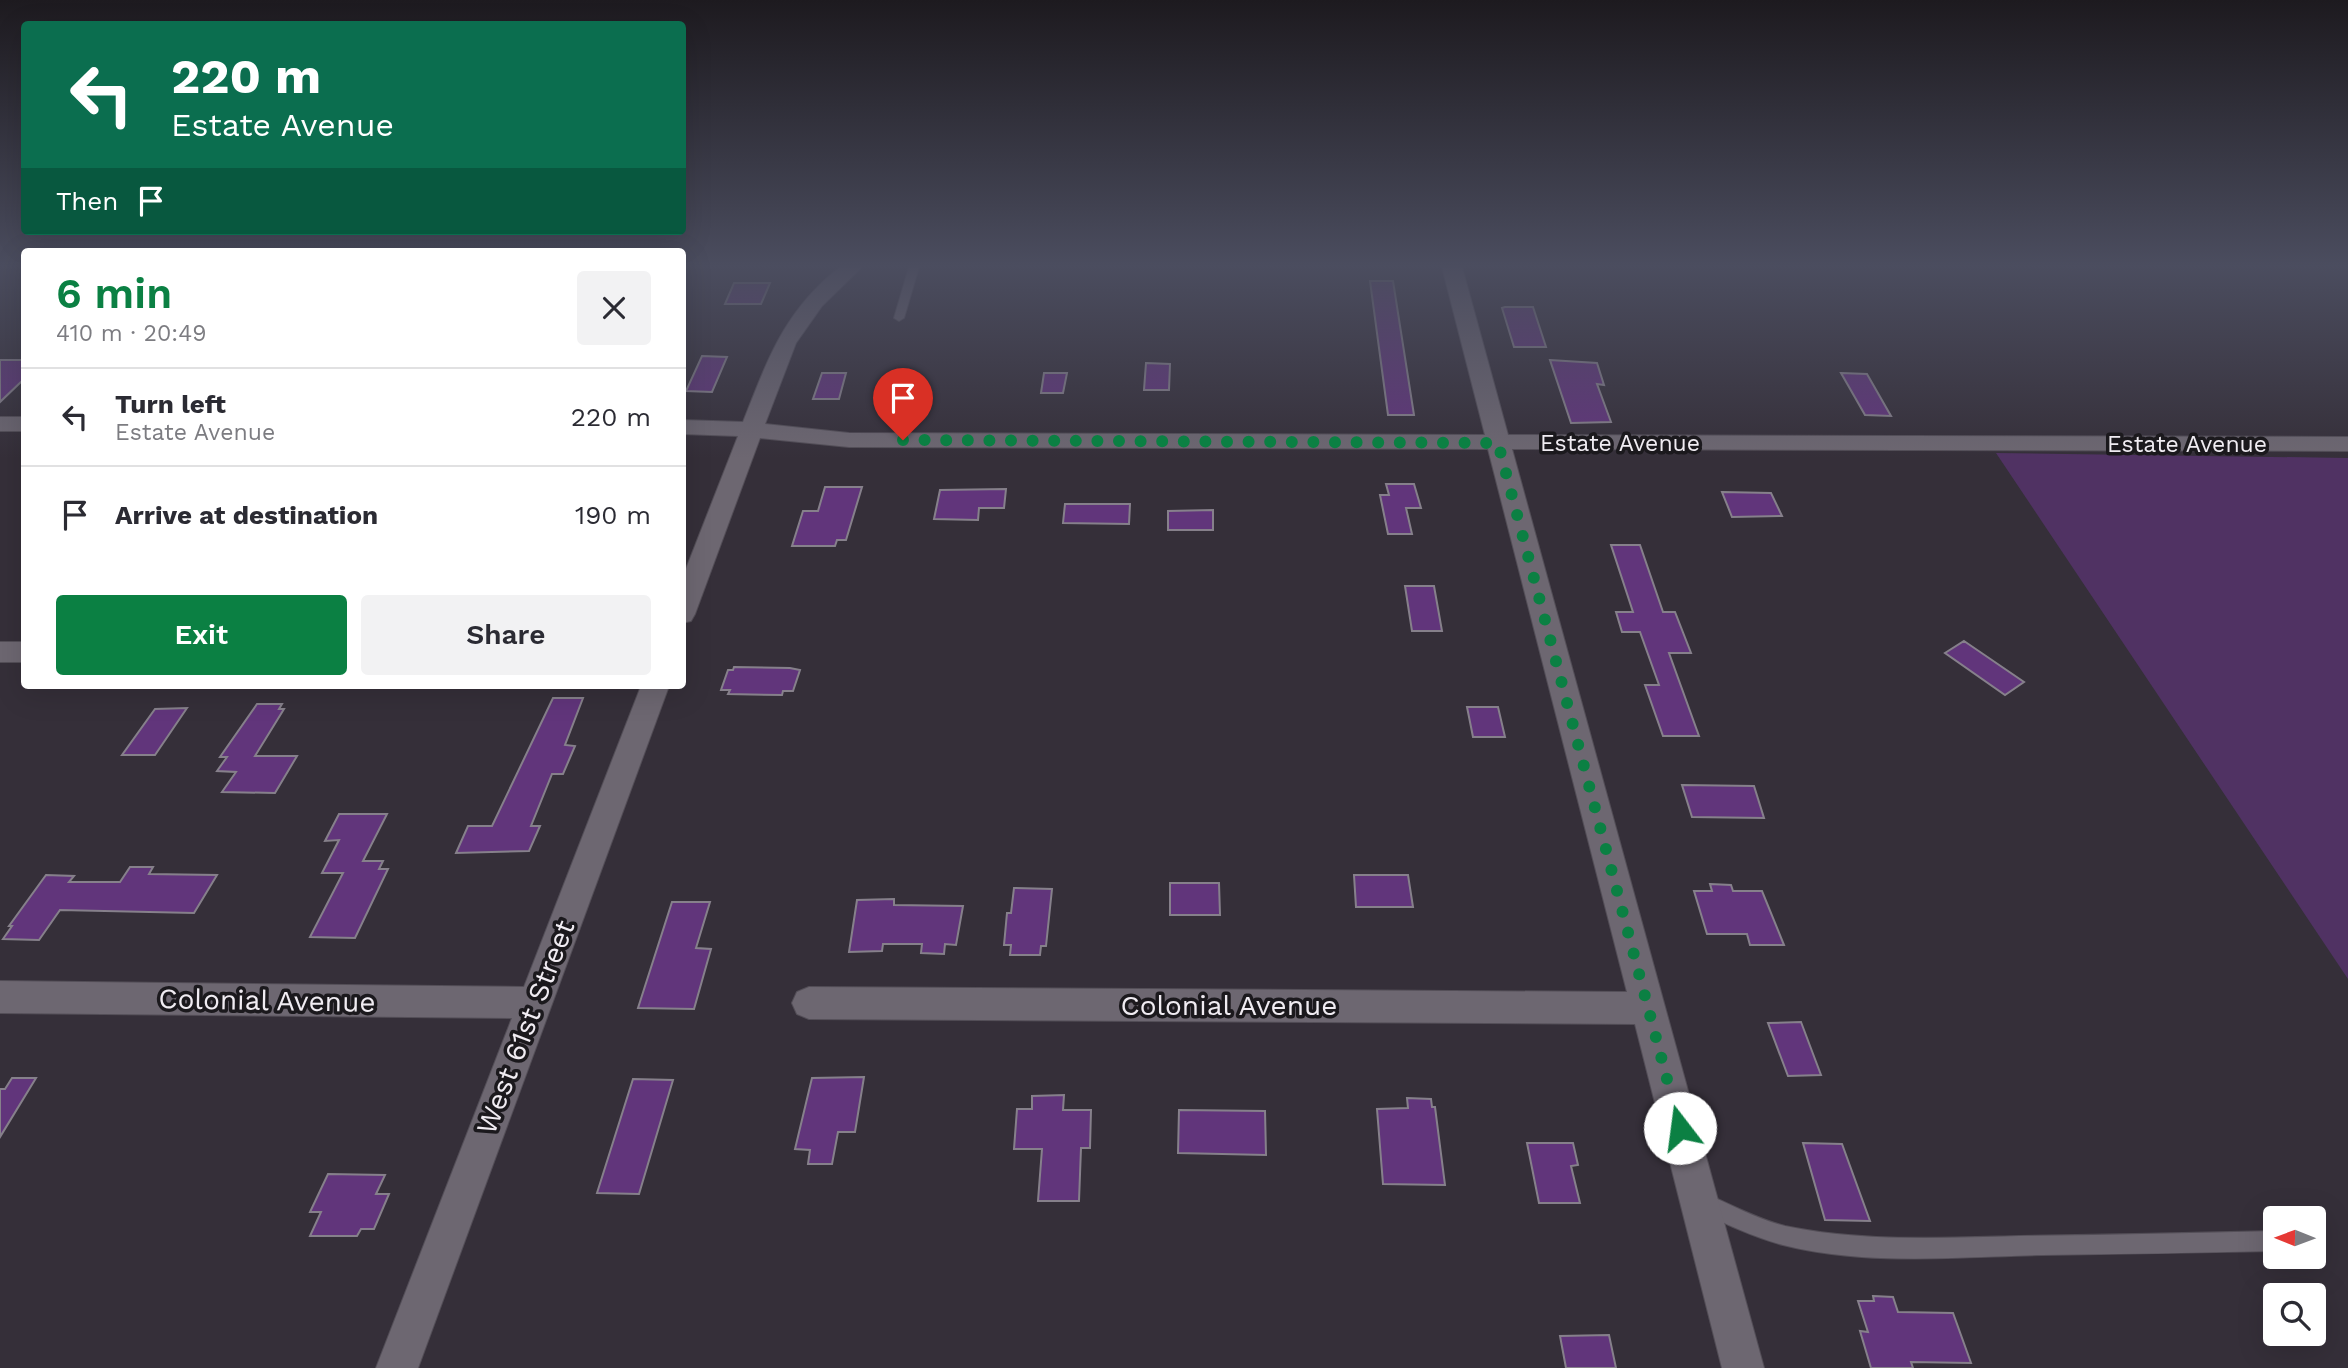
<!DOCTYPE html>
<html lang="en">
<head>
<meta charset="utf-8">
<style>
	:root { --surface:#fff; --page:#f2f2f3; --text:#2b2b33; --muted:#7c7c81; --line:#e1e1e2; --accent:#0b8043 }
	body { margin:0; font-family:"Work Sans",sans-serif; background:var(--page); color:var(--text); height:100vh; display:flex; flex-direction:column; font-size:26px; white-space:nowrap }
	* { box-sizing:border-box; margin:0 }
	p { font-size:23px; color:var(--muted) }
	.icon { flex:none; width:38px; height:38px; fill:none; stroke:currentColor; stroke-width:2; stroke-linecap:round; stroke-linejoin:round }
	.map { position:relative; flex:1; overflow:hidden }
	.details { position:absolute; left:21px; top:248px; width:665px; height:441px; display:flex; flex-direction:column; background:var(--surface); border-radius:7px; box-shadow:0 7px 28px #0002 }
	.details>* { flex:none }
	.banner { position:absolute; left:21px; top:21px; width:665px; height:214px; border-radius:7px; box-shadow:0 7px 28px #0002; background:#0b6e4f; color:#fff; overflow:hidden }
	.needle { width:46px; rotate:271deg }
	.fabs { position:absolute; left:2263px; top:1206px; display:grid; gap:14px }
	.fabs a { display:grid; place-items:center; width:63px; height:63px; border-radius:7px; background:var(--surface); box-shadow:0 7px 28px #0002; font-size:35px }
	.pin { position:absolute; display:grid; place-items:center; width:60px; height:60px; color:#fff; margin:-72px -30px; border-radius:50% 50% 50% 0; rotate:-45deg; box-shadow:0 0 7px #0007 }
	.pin .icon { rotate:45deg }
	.me { position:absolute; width:77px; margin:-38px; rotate:345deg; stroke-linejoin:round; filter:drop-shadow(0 0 5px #0008) }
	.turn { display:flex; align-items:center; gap:24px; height:147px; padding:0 35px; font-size:32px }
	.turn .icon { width:91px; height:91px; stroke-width:2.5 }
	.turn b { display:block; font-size:49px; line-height:60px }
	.then { display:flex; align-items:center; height:66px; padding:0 35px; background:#0003; gap:14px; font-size:26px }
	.round { display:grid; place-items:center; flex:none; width:74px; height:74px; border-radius:7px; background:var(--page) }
	.head { display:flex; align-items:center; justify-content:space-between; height:119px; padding:0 35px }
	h1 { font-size:42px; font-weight:600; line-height:52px; color:var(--accent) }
	.action { display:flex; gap:14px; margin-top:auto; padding:14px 35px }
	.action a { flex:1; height:80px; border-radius:7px; background:var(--accent); color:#fff; font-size:28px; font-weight:600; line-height:80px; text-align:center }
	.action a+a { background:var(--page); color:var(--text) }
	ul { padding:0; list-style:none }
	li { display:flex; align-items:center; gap:21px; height:98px; padding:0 35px; border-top:2px solid var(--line) }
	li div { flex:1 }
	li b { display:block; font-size:26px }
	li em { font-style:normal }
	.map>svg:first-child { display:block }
	.green { fill:#503263 }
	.building { fill:#61357b; stroke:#86808b; stroke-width:2 }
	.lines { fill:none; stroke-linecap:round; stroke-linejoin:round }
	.service-casing { stroke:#534e57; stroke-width:2 }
	.minor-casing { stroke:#534e57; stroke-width:2 }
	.service { fill:#6d6771; fill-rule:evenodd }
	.minor { fill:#6d6771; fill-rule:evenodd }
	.route { stroke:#0b8043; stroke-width:12; stroke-dasharray:0 21.6 }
	.labels { text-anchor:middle; stroke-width:7; stroke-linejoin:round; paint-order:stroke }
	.street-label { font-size:23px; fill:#f0ecf2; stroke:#1b191d }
	.near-street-label { font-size:28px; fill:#f0ecf2; stroke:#1b191d }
</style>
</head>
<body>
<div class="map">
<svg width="2348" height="1368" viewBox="0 0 2348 1368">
	<rect width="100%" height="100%" fill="#352f39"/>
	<path class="green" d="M1996 453 2348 458V979Z"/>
	<path class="building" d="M1370 281H1393L1414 415H1388Z
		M734 283H770L761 304H725Z
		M1505 307H1533L1546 347H1514L1502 308Z
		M702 356 727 357 712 392 686 391Z
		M0 360H24V379L0 402Z
		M1550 360 1597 363 1604 385 1597 384 1611 422 1571 423Z
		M1146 363 1170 364 1169 390H1144Z
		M822 373H846L839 399H813Z
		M1044 373H1067L1063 393H1041Z
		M1841 373 1867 374 1891 416 1865 415Z
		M1386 484H1414L1421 508H1406L1412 534H1388L1380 495H1389Z
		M825 487H862L846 540H837L835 546H792L803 511H818Z
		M1006 489 1004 508H979L978 520 934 519 940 490Z
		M1722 492 1771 493 1782 516 1732 517Z
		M1065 504H1130L1129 524 1063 523Z
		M1213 510V530H1168V511Z
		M1611 545H1640L1663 612H1675L1691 653H1669L1699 736H1663L1645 685H1659L1640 632H1622L1616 612H1633Z
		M1405 586H1434L1442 631H1412Z
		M1964 641 2024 682 2005 695 1945 653Z
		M734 667 790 668 800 670 793 691H783L782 695 728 694 730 690H721L728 670H733Z
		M553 698H583L565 745 575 746 563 774H552L531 826H540L529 851 456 853 468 826H492Z
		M257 704H282L279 709H284L255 756H297L275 793 222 792 236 772 217 771 227 757H220Z
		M1467 707H1498L1505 737H1473Z
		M187 708 155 755H122L155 709Z
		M1682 785 1754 786 1764 818 1692 817Z
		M339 814H387L363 861H383L379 869H388L355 938 310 937 343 873H322L339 840 325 841Z
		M130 867H153L149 874 217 875 194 913 60 910 39 940 3 939 12 926H9L46 875 74 876 69 882H120Z
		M1354 875H1408L1413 907H1356Z
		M1170 883H1219L1220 915H1170Z
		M1710 884 1731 885 1733 891H1762L1784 945H1750L1747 934H1707L1694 891H1712Z
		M1014 888 1052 889 1046 946H1041L1040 955H1010L1011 945H1004L1007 913H1011Z
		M894 899V905L963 906 956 945 945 944 944 954 921 953 922 944H883L882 951 849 952 857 900Z
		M672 902H710L696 948 711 949 694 1009 638 1008Z
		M1801 1022 1821 1075 1788 1076 1768 1023Z
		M864 1077 855 1132H838L832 1164H808L810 1150 795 1149 812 1078Z
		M12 1078H36L0 1137V1089H5Z
		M633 1079 673 1080 639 1194 597 1193Z
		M1064 1095 1063 1110H1091L1090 1148H1081L1079 1201H1038L1042 1149H1014L1017 1109H1032V1096Z
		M1407 1098 1431 1099 1432 1107H1435L1445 1185 1383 1184 1377 1109 1408 1108Z
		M1179 1110 1265 1111 1266 1155 1178 1153Z
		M1527 1143H1573L1578 1165 1571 1166 1580 1203H1539Z
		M1803 1143 1842 1144 1870 1221 1825 1220Z
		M328 1174 385 1175 376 1194H389L374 1229H361L357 1236H310L321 1212H310Z
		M1873 1296 1893 1297 1898 1312 1953 1313 1971 1363 1911 1362 1913 1368H1871L1860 1331 1868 1332 1858 1301H1874Z
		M1609 1335 1616 1368H1566L1560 1336Z"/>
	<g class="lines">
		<defs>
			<path id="service" d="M909 267H919L904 318 899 321 894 318Z
				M1706 1194C1732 1205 1757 1219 1785 1226 1862 1242 1941 1238 2019 1236 2104 1235 2190 1233 2275 1231V1251C2197 1253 2119 1254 2042 1255 1956 1257 1866 1266 1783 1245 1753 1237 1726 1224 1699 1211L1696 1204 1699 1197Z"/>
			<path id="minor" d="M840 267H862L822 306 796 343 765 424 849 433 1485 435 1442 267H1462L1508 435 2348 437V451L1512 449 1764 1368H1722L1635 1024 809 1019 797 1014 792 1003 797 992 809 987 1627 992 1488 449 849 447 760 438 695 614 691 621 682 623V579L738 436 682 434V420L743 422C768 359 784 311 840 267Z
				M0 417H24V431H0Z
				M0 642H24V662H0Z
				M641 686H669L418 1368H376L512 1018 0 1013V981L524 987Z"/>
		</defs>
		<use href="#service" class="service-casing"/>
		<use href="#minor" class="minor-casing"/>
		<use href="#service" class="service"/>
		<use href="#minor" class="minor"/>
	</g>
	<linearGradient id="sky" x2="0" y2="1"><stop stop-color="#1d1a1f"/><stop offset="0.58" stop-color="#4b4d5f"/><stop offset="1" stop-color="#4b4d5f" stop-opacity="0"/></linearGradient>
	<rect width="2348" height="458" fill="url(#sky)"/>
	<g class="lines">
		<path class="route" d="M903 440 1498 443 1680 1128"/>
	</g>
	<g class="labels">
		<g class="street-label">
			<text x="1620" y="451">Estate Avenue</text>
			<text x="2187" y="452">Estate Avenue</text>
		</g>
		<g class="near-street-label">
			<text transform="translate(267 1000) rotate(1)" y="10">Colonial Avenue</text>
			<text x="1229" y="1015">Colonial Avenue</text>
			<text transform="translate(525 1027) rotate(-69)" y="10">West 61st Street</text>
		</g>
	</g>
</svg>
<div class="fabs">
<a><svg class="needle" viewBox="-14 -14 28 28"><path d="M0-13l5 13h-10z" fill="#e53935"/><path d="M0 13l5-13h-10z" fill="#7c7c81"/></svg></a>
<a><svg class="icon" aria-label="search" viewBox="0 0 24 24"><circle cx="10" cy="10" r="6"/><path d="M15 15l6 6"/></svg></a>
</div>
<div class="pin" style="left:903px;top:440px;background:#d93025"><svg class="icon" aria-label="arrive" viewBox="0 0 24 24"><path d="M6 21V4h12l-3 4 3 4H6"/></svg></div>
<svg class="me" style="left:1680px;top:1128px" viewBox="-20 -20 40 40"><circle r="19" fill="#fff"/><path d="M0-13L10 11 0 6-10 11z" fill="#0b8043"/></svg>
<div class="banner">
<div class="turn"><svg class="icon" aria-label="left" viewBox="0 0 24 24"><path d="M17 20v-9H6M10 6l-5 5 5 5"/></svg><div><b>220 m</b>Estate Avenue</div></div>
<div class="then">Then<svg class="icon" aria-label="arrive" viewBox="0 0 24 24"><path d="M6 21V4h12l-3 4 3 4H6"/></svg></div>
</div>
<section class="details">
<div class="head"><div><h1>6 min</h1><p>410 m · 20:49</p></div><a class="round"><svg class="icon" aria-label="close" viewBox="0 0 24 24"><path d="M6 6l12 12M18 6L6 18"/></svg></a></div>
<ul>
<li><svg class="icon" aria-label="left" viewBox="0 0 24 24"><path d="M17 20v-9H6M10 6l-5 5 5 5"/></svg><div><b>Turn left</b><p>Estate Avenue</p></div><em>220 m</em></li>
<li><svg class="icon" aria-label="arrive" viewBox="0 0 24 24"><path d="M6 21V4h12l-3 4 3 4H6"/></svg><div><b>Arrive at destination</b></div><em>190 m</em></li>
</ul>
<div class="action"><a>Exit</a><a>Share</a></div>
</section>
</div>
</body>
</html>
